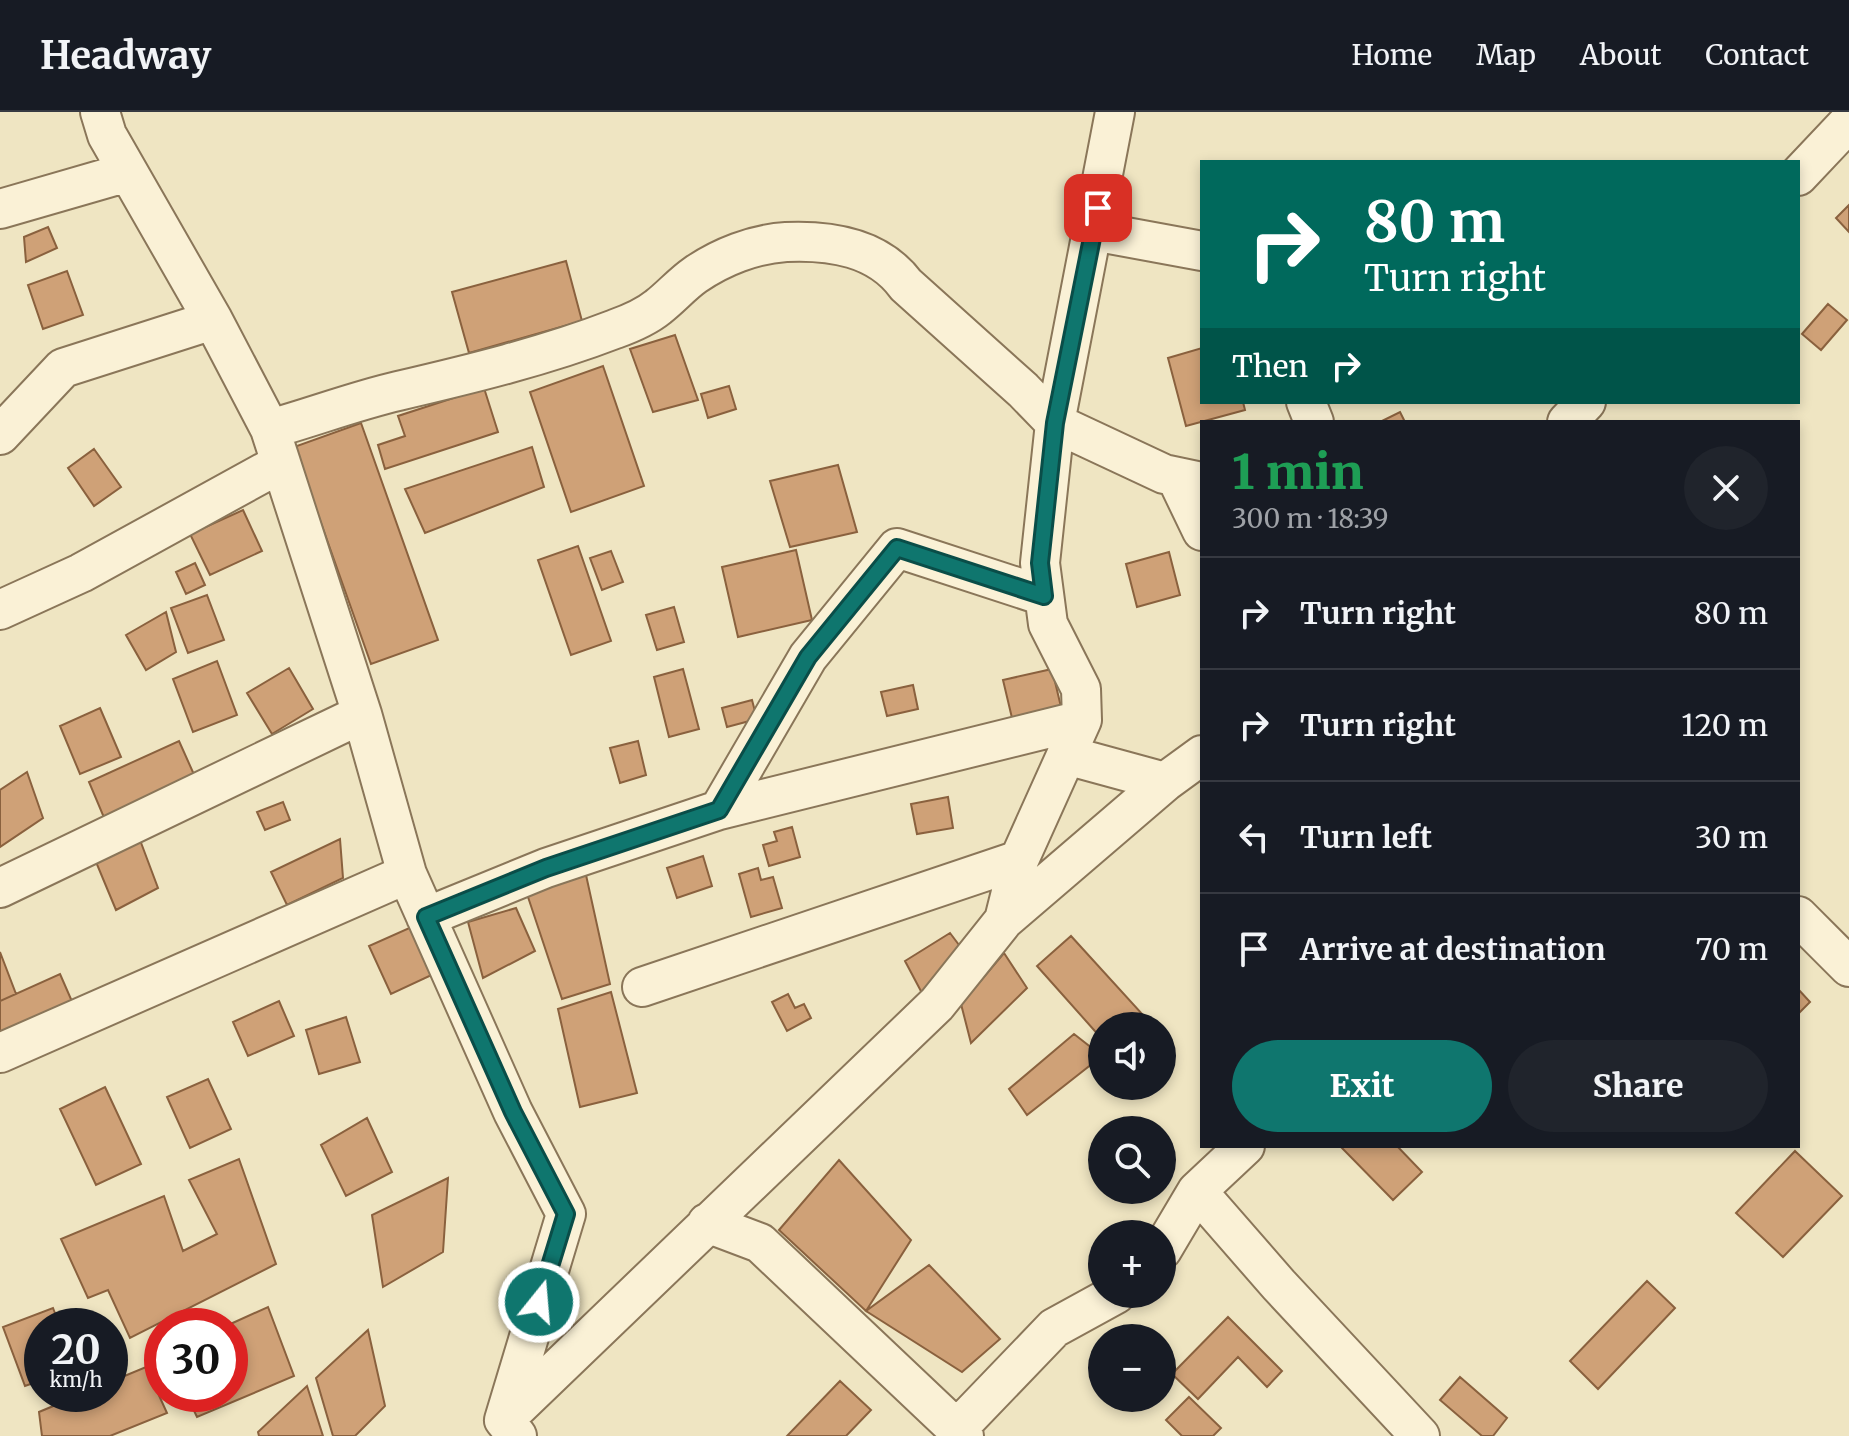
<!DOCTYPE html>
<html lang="en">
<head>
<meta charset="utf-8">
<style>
	:root { --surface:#171b24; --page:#20242c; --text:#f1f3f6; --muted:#9ea1a6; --line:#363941; --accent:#0f766e }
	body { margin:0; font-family:Merriweather,serif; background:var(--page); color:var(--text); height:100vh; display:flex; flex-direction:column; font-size:30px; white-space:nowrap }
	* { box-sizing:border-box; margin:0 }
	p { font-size:26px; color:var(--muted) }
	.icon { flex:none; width:44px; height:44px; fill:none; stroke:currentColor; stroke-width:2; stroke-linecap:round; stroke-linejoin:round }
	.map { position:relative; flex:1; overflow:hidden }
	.panel { position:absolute; left:1200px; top:308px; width:600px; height:728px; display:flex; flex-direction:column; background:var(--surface); border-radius:0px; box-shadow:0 4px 12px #0003 }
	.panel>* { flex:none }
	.guide { position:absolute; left:1200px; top:48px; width:600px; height:244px; border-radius:0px; box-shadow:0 4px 12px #0003; background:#00695c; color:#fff; overflow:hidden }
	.fabs { position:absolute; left:1088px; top:900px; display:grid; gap:16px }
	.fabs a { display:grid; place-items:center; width:88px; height:88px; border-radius:50%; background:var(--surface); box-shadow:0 4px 12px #0003; font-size:40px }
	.speed { position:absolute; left:24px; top:1196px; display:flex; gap:16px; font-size:40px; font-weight:700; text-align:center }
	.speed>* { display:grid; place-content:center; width:104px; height:104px; border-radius:50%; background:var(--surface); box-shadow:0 4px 12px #0003; line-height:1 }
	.speed small { font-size:20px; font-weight:400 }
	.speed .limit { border:12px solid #d22; background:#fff; color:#111 }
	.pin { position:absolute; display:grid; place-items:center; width:68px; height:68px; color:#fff; margin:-34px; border-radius:16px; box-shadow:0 4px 12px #0006 }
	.me { position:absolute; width:88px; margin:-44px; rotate:17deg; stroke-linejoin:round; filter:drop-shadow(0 0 6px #0008) }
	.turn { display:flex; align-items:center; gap:28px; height:168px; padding:0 32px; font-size:36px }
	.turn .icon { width:104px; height:104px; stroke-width:2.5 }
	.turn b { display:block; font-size:56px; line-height:68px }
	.then { display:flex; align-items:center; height:76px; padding:0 32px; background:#0003; gap:16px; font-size:30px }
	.round { display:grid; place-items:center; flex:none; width:84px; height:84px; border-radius:42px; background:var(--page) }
	.headline { display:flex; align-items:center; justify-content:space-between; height:136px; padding:0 32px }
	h1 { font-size:48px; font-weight:800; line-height:60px; color:#1e9e55 }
	.cta { display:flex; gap:16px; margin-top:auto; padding:16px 32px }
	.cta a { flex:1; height:92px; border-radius:48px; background:var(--accent); color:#fff; font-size:32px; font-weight:800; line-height:92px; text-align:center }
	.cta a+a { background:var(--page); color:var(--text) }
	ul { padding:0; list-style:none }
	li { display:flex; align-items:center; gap:24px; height:112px; padding:0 32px; border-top:2px solid var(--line) }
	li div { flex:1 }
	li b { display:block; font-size:30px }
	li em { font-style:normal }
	header { display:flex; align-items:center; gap:48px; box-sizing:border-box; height:112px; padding:0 40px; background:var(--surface); border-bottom:2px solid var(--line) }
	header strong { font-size:38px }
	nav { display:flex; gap:44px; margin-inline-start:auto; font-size:28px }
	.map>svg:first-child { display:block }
	.building { fill:#cfa177; stroke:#8a613e; stroke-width:2 }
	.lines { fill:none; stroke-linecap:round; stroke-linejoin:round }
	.minor-casing { stroke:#8a7659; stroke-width:42 }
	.minor { stroke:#faf1d6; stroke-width:38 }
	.route-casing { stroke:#0a4d48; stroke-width:20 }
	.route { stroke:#0f766e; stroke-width:14 }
</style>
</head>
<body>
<header>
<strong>Headway</strong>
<nav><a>Home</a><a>Map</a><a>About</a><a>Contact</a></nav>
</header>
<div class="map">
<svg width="1849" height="1324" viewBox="0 0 1849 1324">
	<rect width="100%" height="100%" fill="#efe5c2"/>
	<path class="building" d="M1849 93V120L1836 106Z
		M48 115 57 136 26 150 24 125Z
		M566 149 582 209 469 241 452 180Z
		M67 159 83 203 43 217 28 173Z
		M1828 192 1847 208 1821 238 1802 222Z
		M675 223 698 288 653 300 630 237Z
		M1202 236V290H1243L1245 298 1186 314 1168 246Z
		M603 254 644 374 571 400 530 280Z
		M729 274 736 297 708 306 701 282Z
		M484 276 498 320 385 357 378 333 405 324 398 304Z
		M1400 300 1405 310H1380Z
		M361 311 438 528 371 552 294 335Z
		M532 335 544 375 425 421 405 377Z
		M94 337 121 375 94 394 68 356Z
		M838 353 857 420 790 435 770 369Z
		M243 398 262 439 210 463 190 422Z
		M578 434 611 529 571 543 538 448Z
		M796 438 812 508 738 525 722 455Z
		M611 439 623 470 602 478 590 446Z
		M1169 440 1180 483 1137 495 1126 452Z
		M195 451 205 473 186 482 176 460Z
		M207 483 224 528 188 541 171 496Z
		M674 495 684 530 657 538 646 503Z
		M166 500 176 540 146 558 126 523Z
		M217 549 237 603 193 620 173 567Z
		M289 556 313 597 272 622 247 581Z
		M683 557 699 617 669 625 654 565Z
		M1052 557 1061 595 1012 606 1003 568Z
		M913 573 918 597 887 604 881 580Z
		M752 588 757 607 727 615 722 596Z
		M100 596 121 645 80 662 60 614Z
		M179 629 196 667 105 708 89 670Z
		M638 629 646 663 620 671 610 636Z
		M27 660 43 706 0 735V678Z
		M948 685 953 716 917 722 911 692Z
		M283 690 290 708 265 718 257 700Z
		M792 715 800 745 769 754 763 733 777 729 774 720Z
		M340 727 343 766 287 793 271 760Z
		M140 728 158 776 116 798 96 750Z
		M703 744 712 774 677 786 667 756Z
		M758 756 761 768 773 765 782 796 751 805 739 762Z
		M586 763 610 872 562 887 527 782Z
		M516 796 535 839 483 866 468 810Z
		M416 813 438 860 391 882 369 834Z
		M950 821 962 837 923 883 905 849Z
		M1071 824 1153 914H1102V927L1037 854Z
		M0 840 16 882 0 889Z
		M1004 841 1027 876 971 931 961 892Z
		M60 862 74 894 0 926V889Z
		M1798 877 1810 890 1798 902Z
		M611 880 637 981 580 995 558 897Z
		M788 882 795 896 804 892 811 906 787 919 772 890Z
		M279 889 294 924 248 944 233 910Z
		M346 905 360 950 319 962 306 918Z
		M1074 922 1102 944 1027 1003 1009 977Z
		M208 967 231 1017 190 1036 167 985Z
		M105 975 141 1052 96 1073 60 997Z
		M367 1006 392 1060 346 1084 321 1033Z
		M1340 1034H1397L1422 1060 1393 1088Z
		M1795 1039 1842 1084 1783 1145 1736 1101Z
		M239 1047 276 1152 130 1226 108 1178 88 1186 61 1127 164 1084 183 1139 217 1122 189 1068Z
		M839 1048 911 1128 866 1199 779 1118Z
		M448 1066 443 1140 383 1175 372 1103Z
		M929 1153 1000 1227 962 1260 866 1199Z
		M1647 1169 1675 1196 1598 1277 1570 1249Z
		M268 1195 294 1264 197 1305 186 1282H230V1214H226Z
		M53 1196 60 1214H42V1268L25 1274 3 1215Z
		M1228 1205 1282 1259 1267 1275 1238 1245 1198 1287 1172 1262Z
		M368 1218 385 1294 355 1324H333L316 1266Z
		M146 1255 167 1301 110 1324H42L39 1300 82 1282H110V1270Z
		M1460 1265 1507 1306 1493 1324H1482L1440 1288Z
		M840 1269 871 1298 846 1324H787Z
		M307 1274 323 1324H259L258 1320Z
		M1189 1285 1221 1316 1213 1324H1182L1166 1308Z"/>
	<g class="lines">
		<defs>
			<path id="minor" d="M100 0 107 23 213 208 270 317 362 602 407 762 513 1000 566 1102 504 1308 517 1324
				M1798 64 1849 10
				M0 97 128 60
				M1093 119 1202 139
				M1306 290 1314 310
				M1567 310 1586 290
				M270 317C313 305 355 289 398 279 471 262 545 244 615 217 629 212 647 204 658 195 671 185 682 172 695 163 721 145 754 132 786 130 831 128 878 135 906 173L1023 278 1055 311 1164 362 1202 370
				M0 323 63 256 213 208
				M1176 365 1202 419
				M0 498 81 461 281 351
				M1066 643 1165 670
				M719 698 1082 608
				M0 776 362 602
				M1798 804 1849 855
				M426 805 546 756 719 698 808 545 897 436 1044 484
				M1004 808 1019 748 1082 608 1081 577 1048 512 1040 451 1055 311 1115 0
				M642 875 1019 748
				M0 941 407 762
				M1197 1079 1279 1173 1420 1324
				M707 1111 760 1131 964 1324
				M1162 1138 1197 1079 1245 1034
				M508 1304 937 892 1004 808 1165 670 1202 643
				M957 1317 1054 1216 1116 1182"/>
		</defs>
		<use href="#minor" class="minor-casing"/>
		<use href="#minor" class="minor"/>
	</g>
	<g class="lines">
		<defs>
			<path id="route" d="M539 1190 566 1102 513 1000 426 805 546 756 719 698 808 545 897 436 1044 484 1040 451 1055 311 1098 96"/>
		</defs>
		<use href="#route" class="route-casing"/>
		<use href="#route" class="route"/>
	</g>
</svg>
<div class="fabs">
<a><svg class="icon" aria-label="sound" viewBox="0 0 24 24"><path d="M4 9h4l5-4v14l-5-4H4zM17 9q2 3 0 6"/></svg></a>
<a><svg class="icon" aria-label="search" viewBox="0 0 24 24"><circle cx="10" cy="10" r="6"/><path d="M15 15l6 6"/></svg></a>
<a>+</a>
<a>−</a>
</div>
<div class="speed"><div>20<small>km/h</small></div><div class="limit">30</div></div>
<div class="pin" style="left:1098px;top:96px;background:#d93025"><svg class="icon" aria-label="arrive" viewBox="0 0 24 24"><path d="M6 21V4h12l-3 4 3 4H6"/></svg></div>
<svg class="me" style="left:539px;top:1190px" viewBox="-20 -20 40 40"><circle r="17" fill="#0f766e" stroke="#fff" stroke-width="3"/><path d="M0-11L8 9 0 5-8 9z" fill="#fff"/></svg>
<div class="guide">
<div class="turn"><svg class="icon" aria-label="right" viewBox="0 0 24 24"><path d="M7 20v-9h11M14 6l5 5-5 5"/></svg><div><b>80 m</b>Turn right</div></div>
<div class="then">Then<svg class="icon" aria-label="right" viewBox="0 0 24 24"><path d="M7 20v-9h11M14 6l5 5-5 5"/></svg></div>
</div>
<section class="panel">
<div class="headline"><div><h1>1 min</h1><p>300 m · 18:39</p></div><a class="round"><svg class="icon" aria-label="close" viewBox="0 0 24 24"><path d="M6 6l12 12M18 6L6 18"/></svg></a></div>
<ul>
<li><svg class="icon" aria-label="right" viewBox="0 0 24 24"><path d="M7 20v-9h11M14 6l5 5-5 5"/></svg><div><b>Turn right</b></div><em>80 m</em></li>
<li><svg class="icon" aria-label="right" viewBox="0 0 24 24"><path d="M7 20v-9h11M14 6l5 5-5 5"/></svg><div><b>Turn right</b></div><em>120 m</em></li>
<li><svg class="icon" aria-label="left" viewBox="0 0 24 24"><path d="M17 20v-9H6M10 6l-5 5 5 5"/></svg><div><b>Turn left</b></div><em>30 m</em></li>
<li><svg class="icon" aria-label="arrive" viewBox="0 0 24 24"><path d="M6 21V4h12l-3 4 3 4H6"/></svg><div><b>Arrive at destination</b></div><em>70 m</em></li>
</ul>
<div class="cta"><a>Exit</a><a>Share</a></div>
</section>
</div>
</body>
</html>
